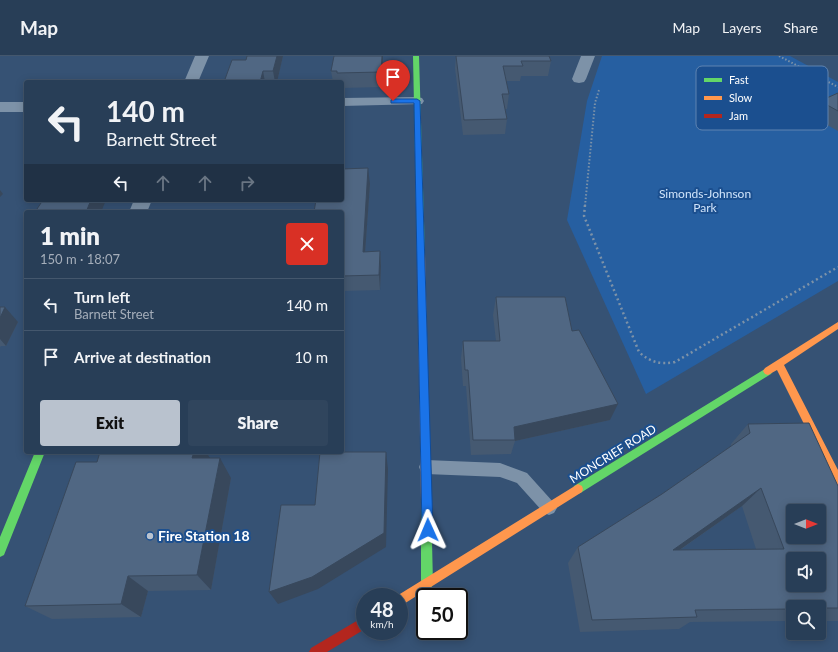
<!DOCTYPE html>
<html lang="en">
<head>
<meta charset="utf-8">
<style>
	:root { --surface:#283e57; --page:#30455d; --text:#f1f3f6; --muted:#a5aeba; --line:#44576d; --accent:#b9c2ce }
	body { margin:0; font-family:Lato,sans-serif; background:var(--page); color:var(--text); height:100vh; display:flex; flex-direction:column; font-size:15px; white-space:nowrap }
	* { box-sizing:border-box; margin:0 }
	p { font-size:13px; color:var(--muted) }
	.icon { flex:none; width:22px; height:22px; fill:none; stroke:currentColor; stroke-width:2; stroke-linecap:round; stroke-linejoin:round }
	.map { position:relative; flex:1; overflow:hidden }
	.panel { position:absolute; left:24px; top:154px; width:320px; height:244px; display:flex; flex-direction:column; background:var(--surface); border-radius:4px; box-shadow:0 2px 10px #0003,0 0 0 1px var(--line) }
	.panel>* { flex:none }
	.banner { position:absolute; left:24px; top:24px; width:320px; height:122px; border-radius:4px; box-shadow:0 2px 10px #0003,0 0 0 1px var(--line); background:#283e57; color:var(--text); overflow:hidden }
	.needle { width:26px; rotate:90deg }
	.controls { position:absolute; left:786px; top:448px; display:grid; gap:8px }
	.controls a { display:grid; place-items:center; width:40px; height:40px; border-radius:4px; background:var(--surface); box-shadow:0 2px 10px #0003,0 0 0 1px var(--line); font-size:20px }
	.speed { position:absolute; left:356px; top:532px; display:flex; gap:8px; font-size:20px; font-weight:700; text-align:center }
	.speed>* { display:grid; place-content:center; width:52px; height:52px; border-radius:50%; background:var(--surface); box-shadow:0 2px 10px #0003,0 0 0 1px var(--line); line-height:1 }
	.speed small { font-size:10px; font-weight:400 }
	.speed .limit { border:2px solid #111; border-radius:6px; background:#fff; color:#111 }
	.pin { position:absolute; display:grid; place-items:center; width:34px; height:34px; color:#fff; margin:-41px -17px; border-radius:50% 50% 50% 0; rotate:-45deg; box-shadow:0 0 4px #0007 }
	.pin .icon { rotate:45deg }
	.me { position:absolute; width:44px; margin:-22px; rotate:359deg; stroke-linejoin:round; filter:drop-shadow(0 0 3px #0008) }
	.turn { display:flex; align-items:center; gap:14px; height:84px; padding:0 16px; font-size:18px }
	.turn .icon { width:52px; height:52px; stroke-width:2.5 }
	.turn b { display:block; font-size:28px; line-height:34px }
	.lanes { display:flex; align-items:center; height:38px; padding:0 16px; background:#0003; justify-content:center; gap:20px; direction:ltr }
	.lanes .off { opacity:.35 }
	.round { display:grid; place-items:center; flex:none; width:42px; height:42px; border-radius:4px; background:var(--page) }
	.overview { display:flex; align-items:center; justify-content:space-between; height:68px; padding:0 16px }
	h1 { font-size:24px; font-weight:800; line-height:30px }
	.cta { display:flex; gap:8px; margin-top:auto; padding:8px 16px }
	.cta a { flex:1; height:46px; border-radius:4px; background:var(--accent); color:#111; font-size:16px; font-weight:800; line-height:46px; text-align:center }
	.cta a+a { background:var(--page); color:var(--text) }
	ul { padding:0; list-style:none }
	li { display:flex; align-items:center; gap:12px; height:52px; padding:0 16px; border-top:1px solid var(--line) }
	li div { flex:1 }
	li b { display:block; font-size:15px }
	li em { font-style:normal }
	header { display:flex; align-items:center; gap:24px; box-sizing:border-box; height:56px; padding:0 20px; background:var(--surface); border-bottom:1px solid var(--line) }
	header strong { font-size:19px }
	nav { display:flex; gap:22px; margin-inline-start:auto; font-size:14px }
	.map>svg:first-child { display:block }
	.green { fill:#265fa1 }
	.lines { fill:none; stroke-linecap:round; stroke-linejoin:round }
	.path-far1 { stroke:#7d92a8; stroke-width:2; stroke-dasharray:1.5 2; stroke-linecap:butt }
	.path { stroke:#7d92a8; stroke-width:2.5; stroke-dasharray:2 3; stroke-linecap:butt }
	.lane { fill:#7d92a8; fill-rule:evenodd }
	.street { fill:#7d92a8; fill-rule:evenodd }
	.fast { fill:#63d668; fill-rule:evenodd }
	.slow { fill:#ff974d; fill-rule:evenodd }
	.jam { fill:#b3261e; fill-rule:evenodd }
	.wall { fill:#455971; fill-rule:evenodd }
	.shaded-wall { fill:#38485c }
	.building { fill:#506783; stroke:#38485c; fill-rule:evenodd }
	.route { fill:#1a73e8; stroke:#114b97 }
	.poi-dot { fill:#b9c2ce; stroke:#1b4f8f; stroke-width:1.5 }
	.labels { text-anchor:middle; stroke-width:4; stroke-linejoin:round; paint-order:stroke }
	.park-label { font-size:12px; fill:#cfe3fa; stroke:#1b4f8f }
	.street-label { font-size:12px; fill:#fff; stroke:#1b4f8f }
	.near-poi-label { font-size:14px; font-weight:bold; fill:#fff; stroke:#1b4f8f; text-anchor:start }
	.key { fill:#1b4f8f; stroke:#5f84b1; stroke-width:1 }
	.key-label { font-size:11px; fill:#fff }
</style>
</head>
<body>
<header>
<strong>Map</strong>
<nav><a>Map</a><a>Layers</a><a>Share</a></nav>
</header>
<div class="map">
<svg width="838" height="596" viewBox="0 0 838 596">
	<rect width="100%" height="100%" fill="#365274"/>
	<path class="green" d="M602 0H790L838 26V225L646 338 567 164 587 45Z"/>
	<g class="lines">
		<path class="path-far1" d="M779 0 838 31
			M585 150 595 47 599 34"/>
		<path class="path" d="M585 149 584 160 639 296C650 306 660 309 675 306L838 211"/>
		<path class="lane" d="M426 404 500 407 527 417 554 447 557 452 554 457 549 459 544 457 517 427 500 421 426 418 421 416 419 411 421 406Z"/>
		<path class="street" d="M195 0H209L198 26H184Z
			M581 0H595L586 23 584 26 579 27 574 26 572 23Z
			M417 41 422 42 424 45 422 48 342 50V42Z
			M0 46H26V56H0Z
			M134 144H152L147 156H129Z"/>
		<path class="fast" d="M413 0H419L425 198 421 201 417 198Z
			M768 311 771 312 773 315 771 318 582 436 578 438 574 436 573 433 574 430Z
			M35 396H45L4 499 0 501V481Z
			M426 438 430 439 431 443 433 528 431 532 427 534 423 532 421 528V443L422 439Z"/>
		<path class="slow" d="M421 195 425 198 431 443 430 447 426 448 422 447 421 443 417 198Z
			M838 266V273L784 309 838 414V430L834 428 777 314 768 319 765 318 763 315 765 312Z
			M578 428 582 430 583 433 582 436 399 551V541H395Z"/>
		<path class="jam" d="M365 560V573L327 596H309L311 592Z"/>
	</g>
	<path class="wall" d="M283 0 277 26H224Z
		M383 0 382 31 342 32V26H333L331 15Z
		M456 0H549L551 5 548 20H521L520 25H506L509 38 507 53H505L507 63 505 78 463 79 455 12Z
		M838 37V75L811 60 820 45Z
		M370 128 365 196 380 195 381 210 380 234 342 235V156Z
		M496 241 572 275 610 364 515 385 511 398 471 399 466 330H463L461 302 463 285H496L493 259Z
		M0 251 18 266 6 290H1L0 291Z
		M748 368 838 430V565H819V551H793V565L690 566 679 573 580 576 568 507 578 491 662 438 731 390V388ZM742 450 756 493 680 494Z
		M210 402 231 422 211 534 148 535 141 561 52 563 25 550Z"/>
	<path class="shaded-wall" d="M277 0H283L277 26H275L273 15Z
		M382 0H383L382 31 381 16Z
		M263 15 265 26H260Z
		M368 112 370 128 364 211 363 196Z
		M0 134 3 138 0 141Z
		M91 144H106L101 156H86Z
		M380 195 381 210 380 234 379 219Z
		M5 251 18 266 6 290 0 283V262Z
		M618 348 610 364 515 385 514 371Z
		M194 396H206L210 402H192Z
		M386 396 388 413 386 491 318 533 278 548 269 536Z
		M220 402 231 422 211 534 197 519Z
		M761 432 742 450 658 509 673 494Z
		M128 520 148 535 141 561 121 548Z"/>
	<path class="building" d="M247 0H277L273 15H263L260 26H224L232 4H246Z
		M334 0H382L381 16 337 17V15H331Z
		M456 0H549L551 5H521L523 10H503L509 38H502L507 63 464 64Z
		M838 37V55L820 45Z
		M368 112 363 196 380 195 379 219 342 220V156H314L316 144H342V113Z
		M43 144H91L86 156H35Z
		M496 241H565L572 275 579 274 618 348 514 371 515 384H473L468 314H465L463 285H500Z
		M0 251H5L0 262Z
		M809 367 838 430V552H819V551H793V553L695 554 697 561 592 564 578 491 662 438 750 377 748 368ZM761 432 784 493 673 494ZM793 455H819V481H793ZM793 503H819V529H793Z
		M100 396H194L192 402H220L197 519 128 520 121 548 25 550 76 406H97Z
		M320 396H386L384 477 312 521 269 536 281 449H315Z"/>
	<path class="route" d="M393 43H417L420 45 433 474 432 477 428 479 424 477 422 474 414 47H391V44Z"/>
	<circle class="poi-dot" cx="150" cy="480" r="4"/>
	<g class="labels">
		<g class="park-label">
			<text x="705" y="142">Simonds-Johnson<tspan x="705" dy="14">Park</tspan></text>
		</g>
		<g class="street-label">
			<text transform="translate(613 398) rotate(-32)" y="4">MONCRIEF ROAD</text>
		</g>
		<g class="near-poi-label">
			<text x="158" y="485">Fire Station 18</text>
		</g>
	</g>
	<rect x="696" y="10" width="132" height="64" rx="6" class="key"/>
	<rect x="704" y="22" width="18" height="4" fill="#63d668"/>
	<rect x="704" y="40" width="18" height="4" fill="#ff974d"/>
	<rect x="704" y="58" width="18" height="4" fill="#b3261e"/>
	<g class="key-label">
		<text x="729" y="28">Fast</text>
		<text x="729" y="46">Slow</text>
		<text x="729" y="64">Jam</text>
	</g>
</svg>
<div class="controls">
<a><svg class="needle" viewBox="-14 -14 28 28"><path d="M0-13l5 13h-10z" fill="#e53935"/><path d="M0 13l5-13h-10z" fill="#a5aeba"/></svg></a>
<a><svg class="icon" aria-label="sound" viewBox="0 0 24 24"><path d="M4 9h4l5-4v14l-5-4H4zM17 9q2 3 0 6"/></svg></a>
<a><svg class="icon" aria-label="search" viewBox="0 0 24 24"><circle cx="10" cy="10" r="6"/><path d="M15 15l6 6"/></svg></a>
</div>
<div class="speed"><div>48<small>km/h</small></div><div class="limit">50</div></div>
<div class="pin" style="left:393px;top:45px;background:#d93025"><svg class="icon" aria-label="arrive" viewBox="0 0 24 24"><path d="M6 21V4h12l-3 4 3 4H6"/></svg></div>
<svg class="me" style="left:428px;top:474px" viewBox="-20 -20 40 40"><path d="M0-17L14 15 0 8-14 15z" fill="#1a73e8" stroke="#fff" stroke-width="4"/></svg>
<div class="banner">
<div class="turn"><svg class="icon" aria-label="left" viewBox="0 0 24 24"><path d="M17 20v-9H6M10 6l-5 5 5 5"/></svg><div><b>140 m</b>Barnett Street</div></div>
<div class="lanes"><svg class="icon" aria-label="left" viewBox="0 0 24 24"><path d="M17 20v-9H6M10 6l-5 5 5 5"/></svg><svg class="icon off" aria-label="ahead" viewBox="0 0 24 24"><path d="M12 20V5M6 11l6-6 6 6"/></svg><svg class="icon off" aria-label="ahead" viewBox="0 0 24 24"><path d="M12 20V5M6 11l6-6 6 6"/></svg><svg class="icon off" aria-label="right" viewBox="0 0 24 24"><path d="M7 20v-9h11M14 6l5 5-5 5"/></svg></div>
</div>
<section class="panel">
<div class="overview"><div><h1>1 min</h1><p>150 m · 18:07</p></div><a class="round" style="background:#d93025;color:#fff"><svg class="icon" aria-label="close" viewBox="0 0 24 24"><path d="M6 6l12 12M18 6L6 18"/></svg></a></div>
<ul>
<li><svg class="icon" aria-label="left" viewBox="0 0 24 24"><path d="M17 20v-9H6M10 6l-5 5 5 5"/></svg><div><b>Turn left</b><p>Barnett Street</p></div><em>140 m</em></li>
<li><svg class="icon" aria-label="arrive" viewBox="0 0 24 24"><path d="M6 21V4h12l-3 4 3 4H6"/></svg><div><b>Arrive at destination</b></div><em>10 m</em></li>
</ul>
<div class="cta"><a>Exit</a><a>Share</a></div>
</section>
</div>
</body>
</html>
